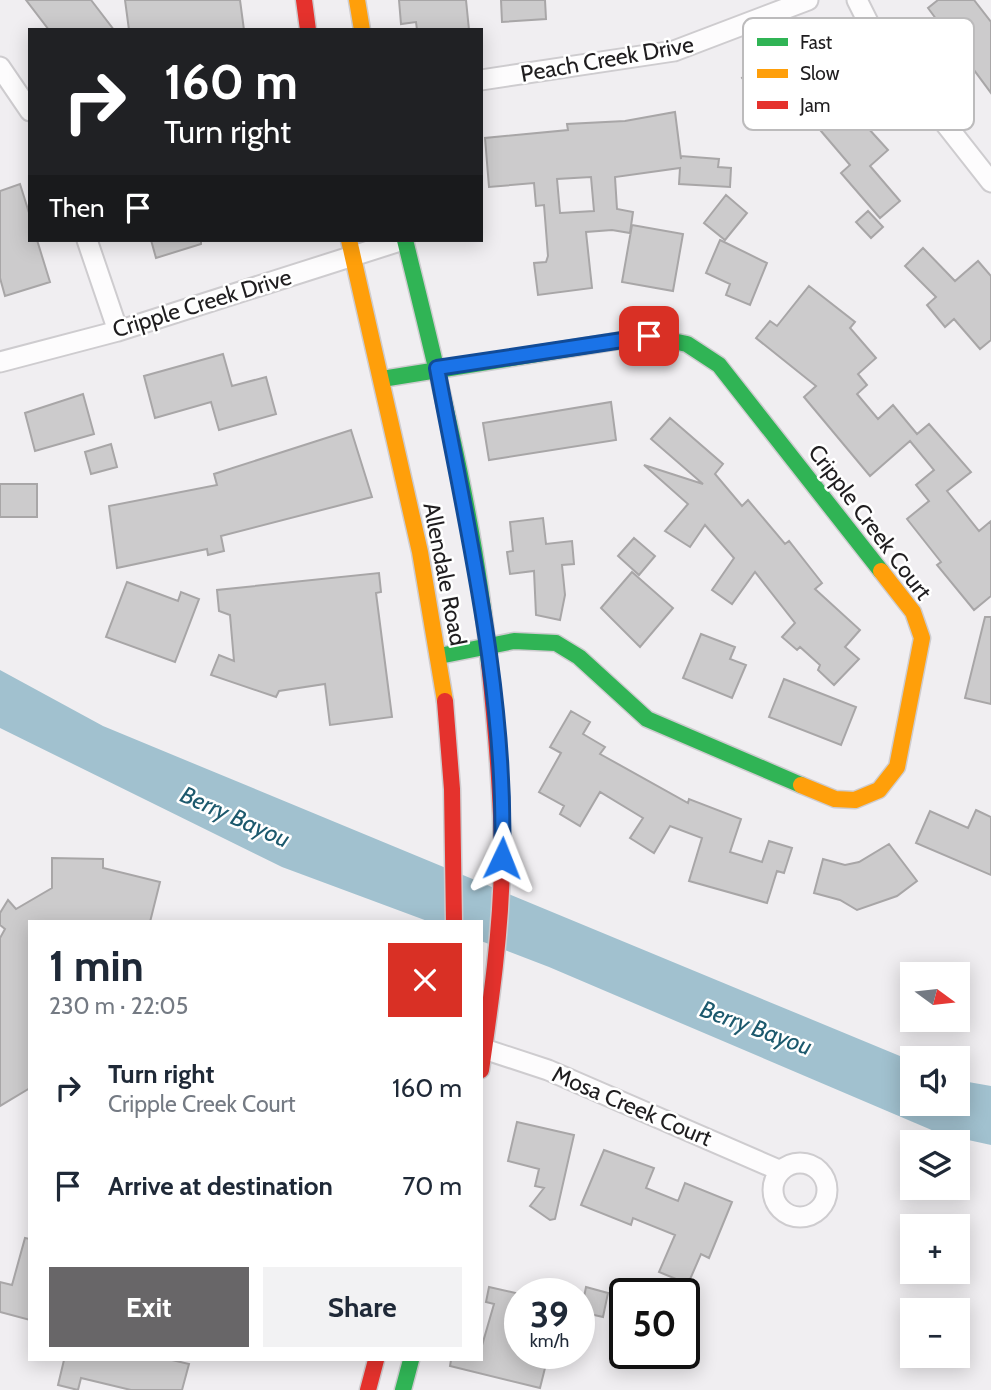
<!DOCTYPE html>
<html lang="en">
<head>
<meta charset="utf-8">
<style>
	:root { --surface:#fff; --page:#f2f2f3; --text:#1f2937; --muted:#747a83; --accent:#686668 }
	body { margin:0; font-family:Cabin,sans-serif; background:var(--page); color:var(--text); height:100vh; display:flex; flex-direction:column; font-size:26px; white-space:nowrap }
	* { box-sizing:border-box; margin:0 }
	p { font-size:23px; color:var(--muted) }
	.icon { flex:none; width:38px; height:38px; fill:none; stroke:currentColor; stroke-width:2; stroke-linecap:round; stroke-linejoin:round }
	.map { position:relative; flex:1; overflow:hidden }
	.panel { position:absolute; left:28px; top:920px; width:455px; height:441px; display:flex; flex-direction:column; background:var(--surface); border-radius:0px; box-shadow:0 4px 18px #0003 }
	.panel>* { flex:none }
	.hud { position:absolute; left:28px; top:28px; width:455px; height:214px; border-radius:0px; box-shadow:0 4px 18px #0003; background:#202124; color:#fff; overflow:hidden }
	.needle { width:46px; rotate:105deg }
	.fabs { position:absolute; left:900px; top:962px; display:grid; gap:14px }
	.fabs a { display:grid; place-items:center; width:70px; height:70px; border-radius:0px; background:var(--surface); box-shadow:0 4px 18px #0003; font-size:35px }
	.speed { position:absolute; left:504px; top:1278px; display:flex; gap:14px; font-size:35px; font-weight:700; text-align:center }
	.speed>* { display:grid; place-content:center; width:91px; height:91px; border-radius:50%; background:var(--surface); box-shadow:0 4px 18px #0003; line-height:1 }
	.speed small { font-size:18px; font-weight:400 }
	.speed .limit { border:4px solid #111; border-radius:10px; background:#fff; color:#111 }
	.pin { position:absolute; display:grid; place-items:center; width:60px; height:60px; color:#fff; margin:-30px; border-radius:14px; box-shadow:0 4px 10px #0006 }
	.me { position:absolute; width:77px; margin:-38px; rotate:2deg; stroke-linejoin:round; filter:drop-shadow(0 0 5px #0008) }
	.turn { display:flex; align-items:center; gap:24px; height:147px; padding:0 21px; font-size:32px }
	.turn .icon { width:91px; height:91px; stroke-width:2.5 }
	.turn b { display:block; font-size:49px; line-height:60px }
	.then { display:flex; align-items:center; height:66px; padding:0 21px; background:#0003; gap:14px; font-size:26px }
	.round { display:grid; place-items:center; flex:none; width:74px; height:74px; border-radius:0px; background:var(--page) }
	.summary { display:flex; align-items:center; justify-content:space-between; height:119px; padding:0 21px }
	h1 { font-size:42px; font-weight:700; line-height:52px }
	.primary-button { display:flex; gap:14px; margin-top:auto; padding:14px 21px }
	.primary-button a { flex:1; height:80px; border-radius:0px; background:var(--accent); color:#fff; font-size:28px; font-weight:700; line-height:80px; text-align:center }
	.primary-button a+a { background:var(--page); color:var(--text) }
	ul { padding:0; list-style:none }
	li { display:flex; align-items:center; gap:21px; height:98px; padding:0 21px }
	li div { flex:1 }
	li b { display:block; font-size:26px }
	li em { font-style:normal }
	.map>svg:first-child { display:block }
	.water { fill:#a1c1cf }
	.building { fill:#cccbcc; stroke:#a8a6a7; stroke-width:2; fill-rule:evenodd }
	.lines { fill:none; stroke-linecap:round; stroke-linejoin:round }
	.street-casing { stroke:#cecccf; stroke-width:23 }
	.fast-casing { stroke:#cecccf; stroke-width:19 }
	.slow-casing { stroke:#cecccf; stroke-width:19 }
	.jam-casing { stroke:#cecccf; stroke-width:19 }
	.street { stroke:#fdfcfd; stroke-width:19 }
	.fast { stroke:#30b455; stroke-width:16 }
	.slow { stroke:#ff9f0a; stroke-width:16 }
	.jam { stroke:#e5322d; stroke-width:16 }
	.route-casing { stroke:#114b97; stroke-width:18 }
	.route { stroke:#1a73e8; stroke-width:12 }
	.labels { text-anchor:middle; stroke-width:5; stroke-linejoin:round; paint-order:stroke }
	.street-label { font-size:23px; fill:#1f1d1f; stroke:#fff }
	.water-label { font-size:24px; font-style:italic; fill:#1c596d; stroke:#fff }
	.key { fill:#fff; stroke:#bcbbbc; stroke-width:2 }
	.key-label { font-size:19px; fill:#1f1d1f }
</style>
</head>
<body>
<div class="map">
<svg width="991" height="1390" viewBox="0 0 991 1390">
	<rect width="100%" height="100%" fill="#f0eef1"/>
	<path class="water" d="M0 670 103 726 912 1061V1104H957V1080L991 1086V1145L941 1134 549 967 481 941V922H430L282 867 0 728Z"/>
	<path class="building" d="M26 0H91L114 30H49Z
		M125 0H240L244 30H129Z
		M399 0H466L469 30H417L416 22 401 24Z
		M501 0H545L546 19 502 22Z
		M938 0H974L991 22V93L928 8Z
		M814 29 839 60 833 65 879 119 868 128 888 150 870 166 900 201 880 218 841 173 850 165 815 124 833 108 807 77 792 90 781 76 757 96 742 78 772 53 777 60Z
		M675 112 681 159V156L719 159 718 167 731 168 730 187 679 184 680 168 615 177 617 209 633 212 630 233 612 230 586 232 592 288 538 295 534 263 546 262 548 256 544 205 536 206 534 183 489 187 485 138 568 130 567 124 625 121ZM591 177 594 211 560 213 557 179Z
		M20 184 30 216V240H37L50 282 5 296 0 278V191Z
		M726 195 747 213 725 240 704 223Z
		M868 211 883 227 871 238 856 222Z
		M632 225 683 234 673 291 622 282Z
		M151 240H201V244L156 258Z
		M720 240 767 263 750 305 726 295 730 284 706 273Z
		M923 248 955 281 978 261 991 276V340L980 349 954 319 945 327 927 305 936 297 905 266Z
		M809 286 855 322 850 328 876 358 858 374 867 385 857 394 878 419 893 405 917 434 929 424 971 472 947 491 979 531 991 521V596L974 610 937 565 941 562 907 519 929 501 916 485 934 470 910 441 870 476 804 397 816 386 756 338 770 321 777 326Z
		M223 354 232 386 266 377 276 414 219 430 211 402 155 418 144 376Z
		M83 394 94 434 35 451 25 413Z
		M611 402 616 440 489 460 483 423Z
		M670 418 723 464 715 474 742 506 748 500 785 544 789 541 822 583 815 589 860 630 845 647 859 659 834 685 818 670 820 665 800 647 797 650 782 637 795 623 755 572 732 604 712 590 734 558 705 525 690 547 665 531 688 504 644 465 703 484 651 439Z
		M351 430 372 497 221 536 224 551 208 555 207 549 117 568 109 506 217 485 214 474Z
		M111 444 117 467 91 474 85 452Z
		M0 484H37V517H0Z
		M543 518 546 544 572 541 574 564 562 565 565 595 560 620 536 615 534 571 510 574 507 552 513 551 510 522Z
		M634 538 655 556 639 575 618 556Z
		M632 572 673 608 640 647 601 608Z
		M379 573 381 592 376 593 392 717 330 725 325 684 279 691 276 697 211 675 219 655 234 661 230 615 219 611 217 590Z
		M127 582 178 601 181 592 199 599 175 662 106 637Z
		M985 617H991V704L965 698Z
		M701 634 735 647 730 659 746 665 732 698 683 678Z
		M784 679 856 707 841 745 769 717Z
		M571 711 590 722 583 734 605 747 600 754 688 803 689 799 741 819 730 852 762 862 769 841 792 848 784 873 777 871 767 903 689 881 702 838 670 826 654 853 630 838 643 818 600 792 580 826 560 814 564 806 539 792 561 753 550 747Z
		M976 810 991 817V875L916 843 930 811 968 828Z
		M889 844 917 881 897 896 857 910 840 900 814 893 823 859 845 865 859 862Z
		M52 858 103 859V868L160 882 150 922H30V1088L0 1106V938L5 929 0 925V913L8 900 16 909 52 888Z
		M517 1122 574 1135 555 1219 550 1220 530 1206 544 1188 535 1186 539 1169 508 1161Z
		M604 1150 654 1168 646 1188 678 1201 685 1183 732 1202 709 1258 701 1254 688 1284 659 1272 675 1235 633 1218 631 1225 581 1205Z
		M25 1238 30 1239V1320L0 1312V1282L12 1285Z
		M489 1287 520 1294V1353H539L537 1362 546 1364 540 1388 450 1366 451 1360H481V1349L494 1304 486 1302Z
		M586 1287 608 1293 603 1317 581 1312Z
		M64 1360H172L189 1364 182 1390H131L81 1378 78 1390 58 1385Z"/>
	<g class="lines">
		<defs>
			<path id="street" d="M857 0 873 32 991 182
				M0 67 30 111
				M481 80 674 51 808 0
				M87 240 118 331
				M0 362 118 331 403 240
				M481 1048 548 1070 781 1171
				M773 1190a27 27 0 1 1 54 0a27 27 0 1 1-54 0Z"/>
			<path id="fast" d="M405 240C439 379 476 520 489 663
				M382 379 649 336 687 344 719 365 881 571
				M439 656 514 641 556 643 579 657 647 719 801 785
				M403 1390 411 1360"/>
			<path id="slow" d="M357 0 362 30
				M349 240 420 552 445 701
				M801 785 835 799 855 800 879 790 897 767 922 638 913 612 881 571"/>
			<path id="jam" d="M304 0 308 30
				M445 701 452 789 454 922
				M481 1070C491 1001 501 932 502 862 502 795 496 729 489 663
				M368 1390 376 1360"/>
		</defs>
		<use href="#street" class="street-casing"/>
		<use href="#fast" class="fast-casing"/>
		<use href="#slow" class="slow-casing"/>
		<use href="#jam" class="jam-casing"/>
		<use href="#street" class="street"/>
		<use href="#fast" class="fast"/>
		<use href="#slow" class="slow"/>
		<use href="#jam" class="jam"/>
	</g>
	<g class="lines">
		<defs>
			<path id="route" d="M502 858C507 693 467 530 437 368L649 336"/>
		</defs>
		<use href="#route" class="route-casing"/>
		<use href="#route" class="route"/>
	</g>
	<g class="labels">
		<g class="street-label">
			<text transform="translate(607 59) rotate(-10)" y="8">Peach Creek Drive</text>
			<text transform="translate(202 303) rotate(-17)" y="8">Cripple Creek Drive</text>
			<text transform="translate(870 522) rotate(53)" y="8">Cripple Creek Court</text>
			<text transform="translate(445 574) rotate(79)" y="8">Allendale Road</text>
			<text transform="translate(632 1106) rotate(23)" y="8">Mosa Creek Court</text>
		</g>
		<g class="water-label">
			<text transform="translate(235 817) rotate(24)" y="8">Berry Bayou</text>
			<text transform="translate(756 1028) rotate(20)" y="8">Berry Bayou</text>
		</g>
	</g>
	<rect x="743" y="18" width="231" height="112" rx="10" class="key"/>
	<rect x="757" y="38" width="31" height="8" fill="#30b455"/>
	<rect x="757" y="69" width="31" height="9" fill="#ff9f0a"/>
	<rect x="757" y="101" width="31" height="8" fill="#e5322d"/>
	<g class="key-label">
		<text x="800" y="49">Fast</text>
		<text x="800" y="80">Slow</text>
		<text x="800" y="112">Jam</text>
	</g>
</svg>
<div class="fabs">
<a><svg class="needle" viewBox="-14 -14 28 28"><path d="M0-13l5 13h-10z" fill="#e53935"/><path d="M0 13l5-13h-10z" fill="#747a83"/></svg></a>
<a><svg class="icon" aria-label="sound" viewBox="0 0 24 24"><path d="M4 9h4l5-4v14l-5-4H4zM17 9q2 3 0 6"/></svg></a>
<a><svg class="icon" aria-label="layers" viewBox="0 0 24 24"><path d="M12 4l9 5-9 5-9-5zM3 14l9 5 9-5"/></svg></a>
<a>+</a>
<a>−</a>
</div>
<div class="speed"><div>39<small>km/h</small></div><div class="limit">50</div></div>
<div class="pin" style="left:649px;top:336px;background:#d93025"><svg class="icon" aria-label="arrive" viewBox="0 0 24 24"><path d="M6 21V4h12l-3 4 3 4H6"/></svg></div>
<svg class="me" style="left:502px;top:858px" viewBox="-20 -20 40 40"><path d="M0-17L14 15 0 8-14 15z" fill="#1a73e8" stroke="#fff" stroke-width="4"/></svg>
<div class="hud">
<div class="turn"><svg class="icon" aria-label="right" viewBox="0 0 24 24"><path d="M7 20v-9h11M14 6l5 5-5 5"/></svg><div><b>160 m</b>Turn right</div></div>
<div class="then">Then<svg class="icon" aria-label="arrive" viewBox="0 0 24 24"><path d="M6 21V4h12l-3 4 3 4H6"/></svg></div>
</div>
<section class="panel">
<div class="summary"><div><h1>1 min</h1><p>230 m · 22:05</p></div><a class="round" style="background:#d93025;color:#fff"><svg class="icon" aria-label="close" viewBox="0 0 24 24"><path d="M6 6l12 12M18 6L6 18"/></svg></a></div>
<ul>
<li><svg class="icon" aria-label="right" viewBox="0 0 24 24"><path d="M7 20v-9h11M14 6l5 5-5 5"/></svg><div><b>Turn right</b><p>Cripple Creek Court</p></div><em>160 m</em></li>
<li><svg class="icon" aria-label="arrive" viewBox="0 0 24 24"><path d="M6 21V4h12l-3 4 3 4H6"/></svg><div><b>Arrive at destination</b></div><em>70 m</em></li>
</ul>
<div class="primary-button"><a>Exit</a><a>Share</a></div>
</section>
</div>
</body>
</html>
